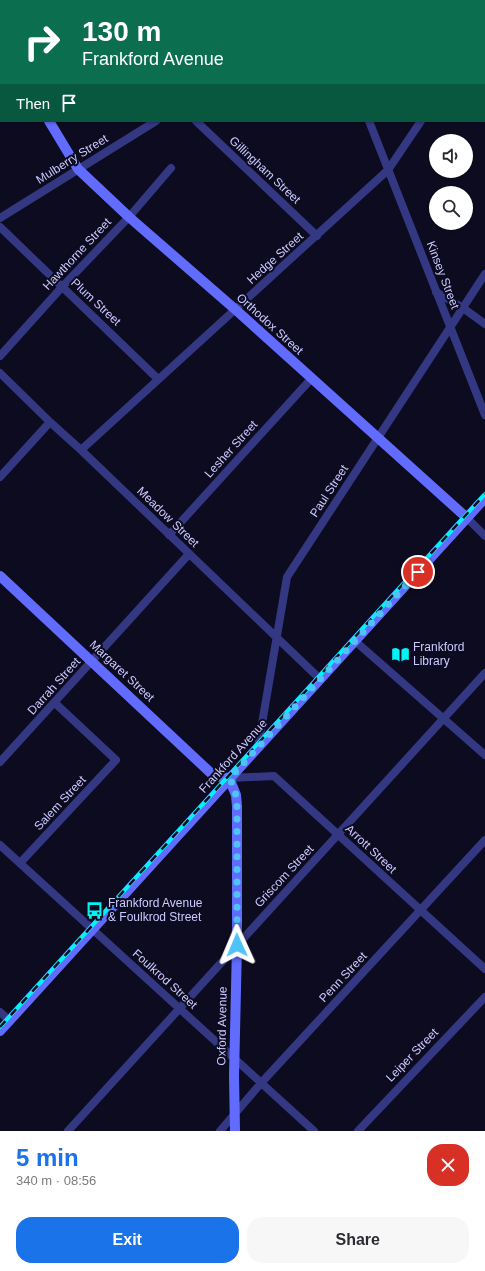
<!DOCTYPE html>
<html lang="en">
<head>
<meta charset="utf-8">
<style>
	:root { --surface:#fff; --page:#f7f7f7; --text:#2b2b33; --muted:#7c7c81; --accent:#1a73e8 }
	body { margin:0; font-family:Helvetica,sans-serif; background:var(--page); color:var(--text); height:100vh; display:flex; flex-direction:column; font-size:15px; white-space:nowrap }
	* { box-sizing:border-box; margin:0 }
	p { font-size:13px; color:var(--muted) }
	.icon { flex:none; width:22px; height:22px; fill:none; stroke:currentColor; stroke-width:2; stroke-linecap:round; stroke-linejoin:round }
	.map { position:relative; height:1131px; overflow:hidden }
	.details { display:flex; flex-direction:column; background:var(--surface); flex:1 }
	.details>* { flex:none }
	.banner { position:absolute; left:0px; top:0px; width:485px; height:122px; box-shadow:0 1px 3px #0004; background:#0b6e4f; color:#fff; overflow:hidden }
	.tools { position:absolute; left:429px; top:134px; display:grid; gap:8px }
	.tools a { display:grid; place-items:center; width:44px; height:44px; border-radius:50%; background:var(--surface); box-shadow:0 1px 3px #0004; font-size:20px }
	.pin { position:absolute; display:grid; place-items:center; width:34px; height:34px; color:#fff; margin:-17px; border:2px solid #fff; border-radius:50%; box-shadow:0 1px 4px #0007 }
	.me { position:absolute; width:44px; margin:-22px; rotate:359deg; stroke-linejoin:round; filter:drop-shadow(0 0 3px #0008) }
	.turn { display:flex; align-items:center; gap:14px; height:84px; padding:0 16px; font-size:18px }
	.turn .icon { width:52px; height:52px; stroke-width:2.5 }
	.turn b { display:block; font-size:28px; line-height:34px }
	.then { display:flex; align-items:center; height:38px; padding:0 16px; background:#0003; gap:8px; font-size:15px }
	.round { display:grid; place-items:center; flex:none; width:42px; height:42px; border-radius:16px; background:var(--page) }
	.headline { display:flex; align-items:center; justify-content:space-between; height:68px; padding:0 16px }
	h1 { font-size:24px; font-weight:700; line-height:30px; color:var(--accent) }
	.action { display:flex; gap:8px; margin-top:auto; padding:8px 16px }
	.action a { flex:1; height:46px; border-radius:16px; background:var(--accent); color:#fff; font-size:16px; font-weight:700; line-height:46px; text-align:center }
	.action a+a { background:var(--page); color:var(--text) }
	.map>svg:first-child { display:block }
	.lines { fill:none; stroke-linecap:round; stroke-linejoin:round }
	.street { stroke:#343882; stroke-width:8 }
	.secondary { stroke:#616cff; stroke-width:10 }
	.rail-casing { stroke:#00f3f5; stroke-width:4 }
	.rail { stroke:#0d0b20; stroke-width:2.5; stroke-dasharray:8; stroke-linecap:butt }
	.route { stroke:#4fc3f7; stroke-width:7; stroke-dasharray:0 12.6 }
	.labels { text-anchor:middle; stroke-width:4; stroke-linejoin:round; paint-order:stroke }
	.street-label { font-size:12px; fill:#cccaff; stroke:#0d0b20 }
	.poi-label { font-size:12px; fill:#cccaff; stroke:#0d0b20; text-anchor:start }
</style>
</head>
<body>
<div class="map">
<svg width="485" height="1131" viewBox="0 0 485 1131">
	<rect width="100%" height="100%" fill="#0d0b20"/>
	<g class="lines">
		<path class="street" d="M154 0 155 1
			M323 0V1
			M58 1 59 0
			M436 1V0
			M484 37H485
			M196 121 317 236
			M369 121 485 415
			M0 218 156 121
			M0 227 158 379
			M436 292 463 308 485 324
			M0 356 62 287 129 217 171 168
			M0 373 50 422 81 450 320 679
			M81 450 388 170 421 121
			M0 477 50 422
			M467 518 485 536
			M169 535 311 379
			M355 641 485 755
			M258 747 287 577 485 274
			M0 762 189 554
			M229 778 274 776 485 969
			M0 845 314 1131
			M21 862 116 760 55 703
			M0 1012 10 1021
			M68 1131 485 673
			M220 1131 262 1082 485 840
			M358 1131 485 997"/>
		<path class="secondary" d="M0 39 1 41
			M49 121 78 169 129 217 236 310 467 518
			M0 576 214 776 229 778
			M229 778 236 795 237 806V945L234 1076 235 1131
			M0 1031 485 498"/>
		<defs>
			<path id="rail" d="M0 1027 485 494"/>
		</defs>
		<use href="#rail" class="rail-casing"/>
		<use href="#rail" class="rail"/>
	</g>
	<g class="lines">
		<path class="route" d="M237 945V806L236 795 230 778 418 572"/>
	</g>
	<defs>
		<symbol id="library-bare" viewBox="-9 -9 18 18"><path d="M-6-4Q-3-5.5-.7-3.5V5Q-3 3-6 4ZM6-4Q3-5.5 .7-3.5V5Q3 3 6 4Z" fill="#00f3f5" stroke="#0d0b20" stroke-width="2.5" paint-order="stroke"/></symbol>
		<symbol id="bus-bare" viewBox="-9 -9 18 18"><path d="M-5-6H5V4H4V6H2V4H-2V6H-4V4H-5ZM-3.5-4V0h7V-4ZM-3.5 1.2v1.5H-2V1.2ZM2 1.2v1.5H3.5V1.2Z" fill="#00f3f5" stroke="#0d0b20" stroke-width="2.5" paint-order="stroke"/></symbol>
	</defs>
	<g fill-rule="evenodd">
		<use href="#library-bare" x="388" y="642" width="25" height="25"/>
		<use href="#bus-bare" x="82" y="898" width="25" height="25"/>
	</g>
	<g class="labels">
		<g class="street-label">
			<text transform="translate(72 159) rotate(-32)" y="4">Mulberry Street</text>
			<text transform="translate(265 170) rotate(43)" y="4">Gillingham Street</text>
			<text transform="translate(77 254) rotate(-47)" y="4">Hawthorne Street</text>
			<text transform="translate(275 258) rotate(-42)" y="4">Hedge Street</text>
			<text transform="translate(443 275) rotate(69)" y="4">Kinsey Street</text>
			<text transform="translate(96 302) rotate(43)" y="4">Plum Street</text>
			<text transform="translate(270 324) rotate(42)" y="4">Orthodox Street</text>
			<text transform="translate(231 449) rotate(-48)" y="4">Lesher Street</text>
			<text transform="translate(329 491) rotate(-57)" y="4">Paul Street</text>
			<text transform="translate(168 517) rotate(44)" y="4">Meadow Street</text>
			<text transform="translate(122 671) rotate(43)" y="4">Margaret Street</text>
			<text transform="translate(54 686) rotate(-48)" y="4">Darrah Street</text>
			<text transform="translate(233 756) rotate(-48)" y="4">Frankford Avenue</text>
			<text transform="translate(60 803) rotate(-47)" y="4">Salem Street</text>
			<text transform="translate(371 849) rotate(43)" y="4">Arrott Street</text>
			<text transform="translate(284 876) rotate(-47)" y="4">Griscom Street</text>
			<text transform="translate(343 977) rotate(-47)" y="4">Penn Street</text>
			<text transform="translate(165 979) rotate(42)" y="4">Foulkrod Street</text>
			<text transform="translate(222 1026) rotate(-89)" y="4">Oxford Avenue</text>
			<text transform="translate(412 1055) rotate(-46)" y="4">Leiper Street</text>
		</g>
		<g class="poi-label">
			<text x="413" y="651">Frankford<tspan x="413" dy="14">Library</tspan></text>
			<text x="108" y="907">Frankford Avenue<tspan x="108" dy="14">&amp; Foulkrod Street</tspan></text>
		</g>
	</g>
</svg>
<div class="tools">
<a><svg class="icon" aria-label="sound" viewBox="0 0 24 24"><path d="M4 9h4l5-4v14l-5-4H4zM17 9q2 3 0 6"/></svg></a>
<a><svg class="icon" aria-label="search" viewBox="0 0 24 24"><circle cx="10" cy="10" r="6"/><path d="M15 15l6 6"/></svg></a>
</div>
<div class="pin" style="left:418px;top:572px;background:#d93025"><svg class="icon" aria-label="arrive" viewBox="0 0 24 24"><path d="M6 21V4h12l-3 4 3 4H6"/></svg></div>
<svg class="me" style="left:237px;top:945px" viewBox="-20 -20 40 40"><path d="M0-17L14 15 0 8-14 15z" fill="#4fc3f7" stroke="#fff" stroke-width="4"/></svg>
<div class="banner">
<div class="turn"><svg class="icon" aria-label="right" viewBox="0 0 24 24"><path d="M7 20v-9h11M14 6l5 5-5 5"/></svg><div><b>130 m</b>Frankford Avenue</div></div>
<div class="then">Then<svg class="icon" aria-label="arrive" viewBox="0 0 24 24"><path d="M6 21V4h12l-3 4 3 4H6"/></svg></div>
</div>
</div>
<section class="details">
<div class="headline"><div><h1>5 min</h1><p>340 m · 08:56</p></div><a class="round" style="background:#d93025;color:#fff"><svg class="icon" aria-label="close" viewBox="0 0 24 24"><path d="M6 6l12 12M18 6L6 18"/></svg></a></div>
<div class="action"><a>Exit</a><a>Share</a></div>
</section>
</body>
</html>
